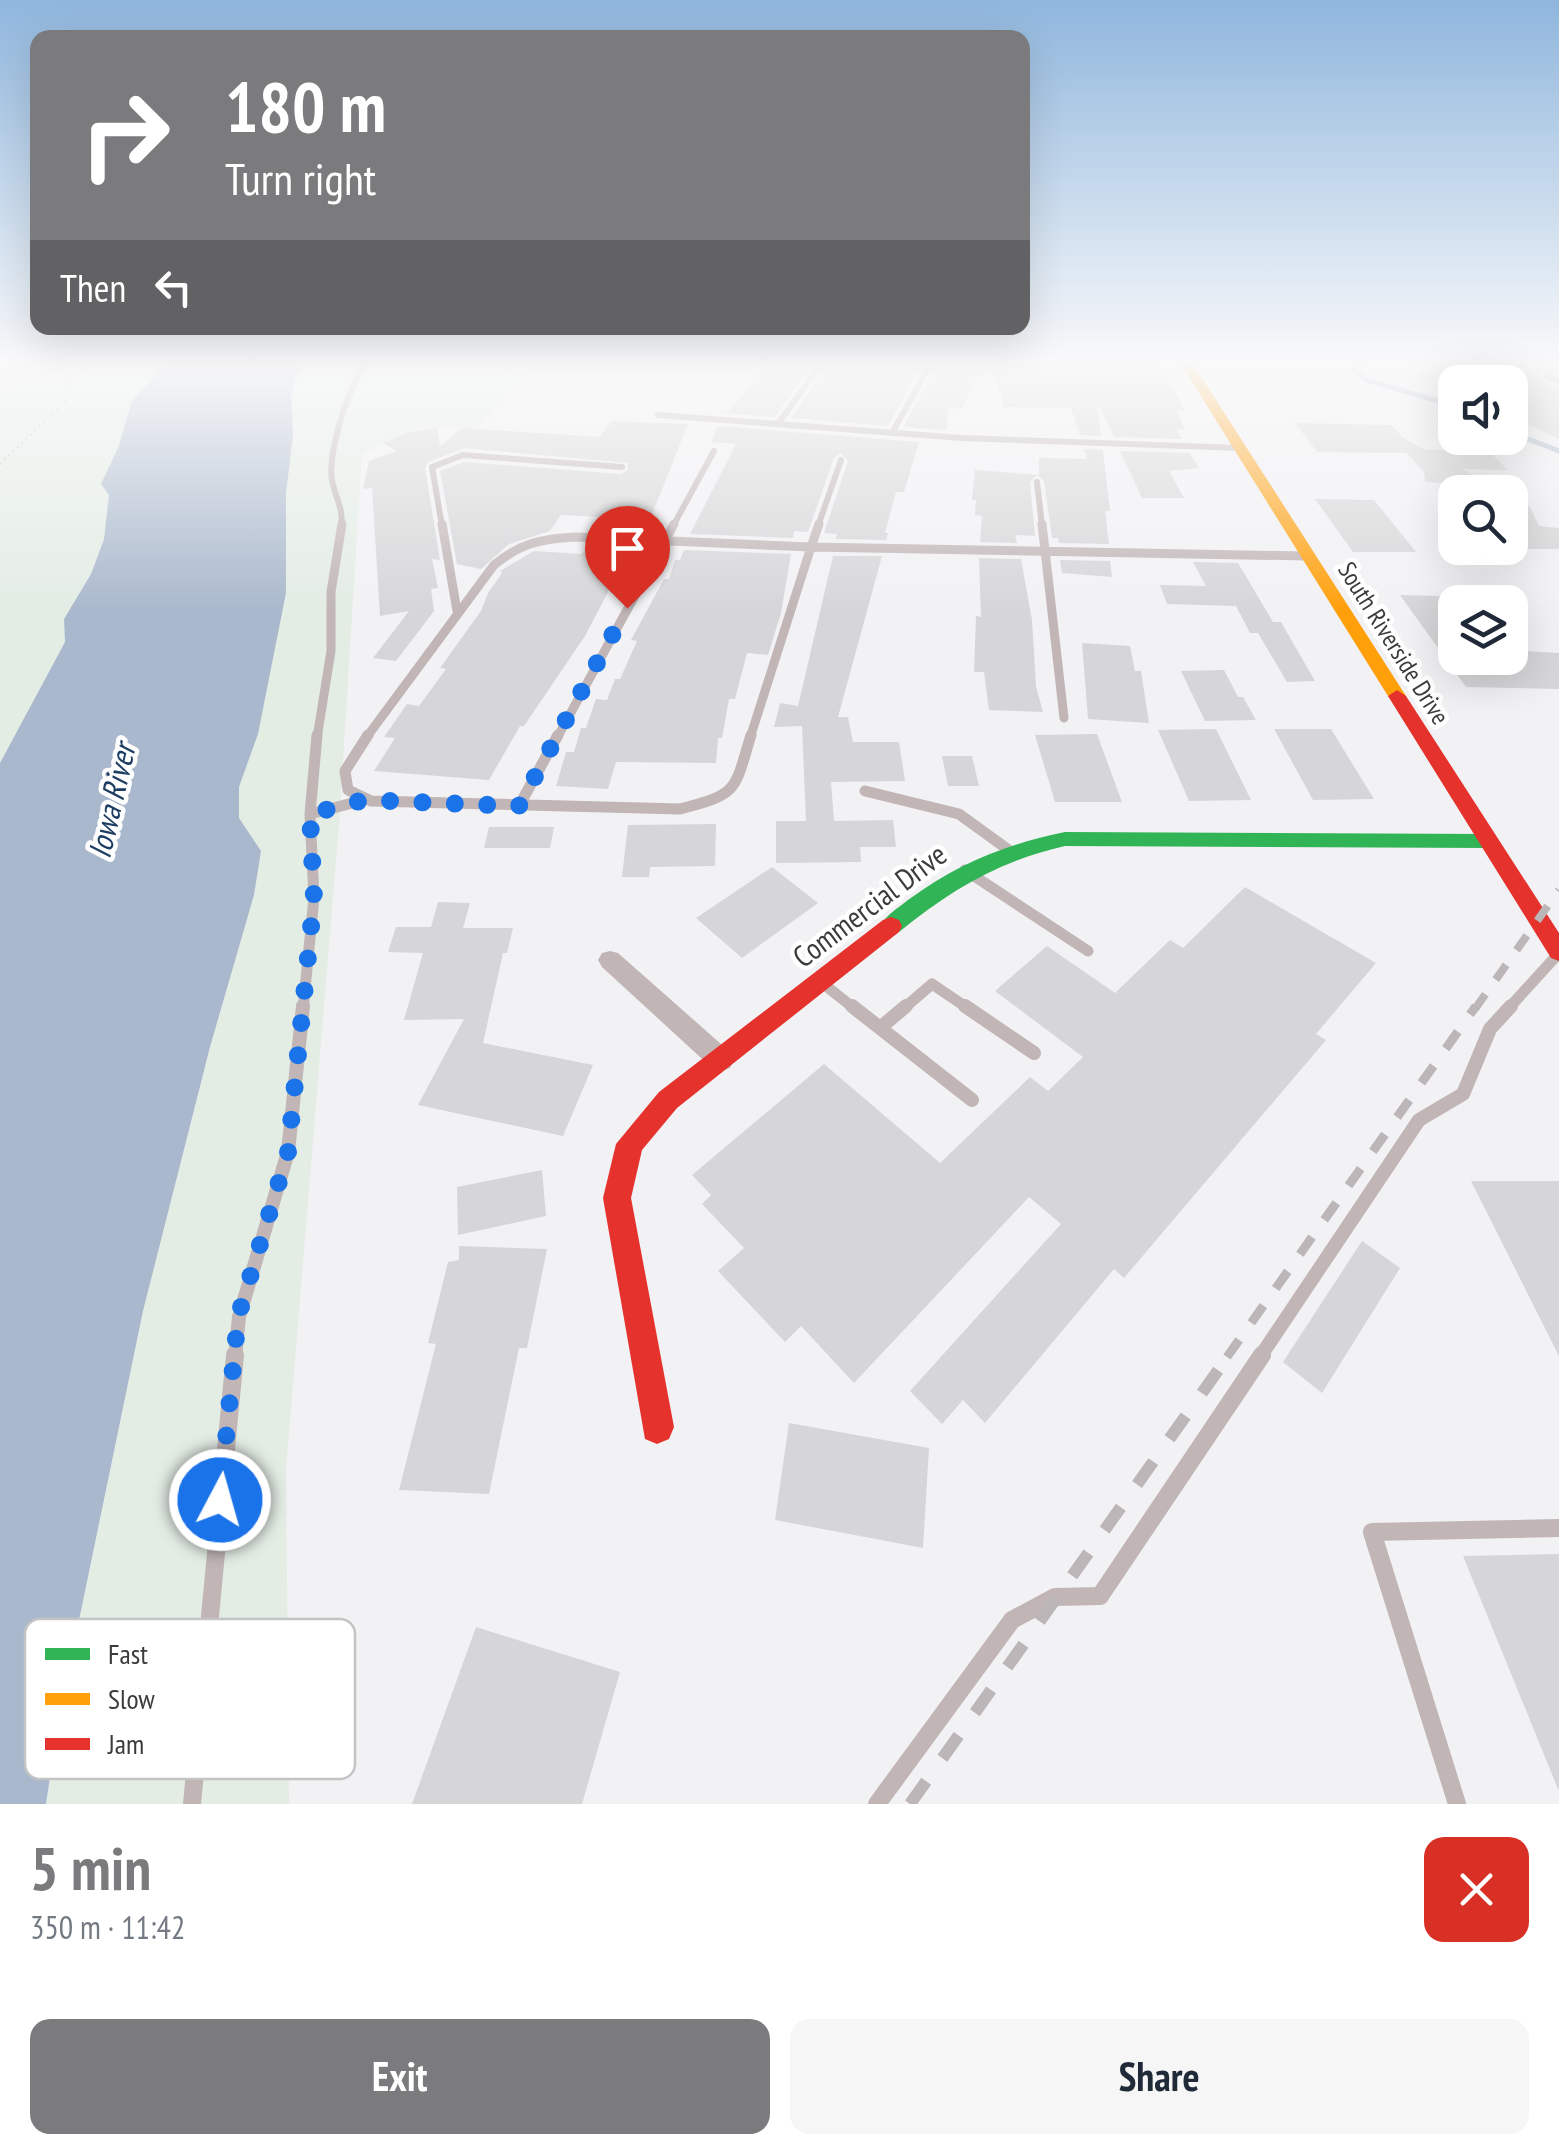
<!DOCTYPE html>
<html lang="en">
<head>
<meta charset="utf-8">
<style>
	:root { --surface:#fff; --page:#f6f6f7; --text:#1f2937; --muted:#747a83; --accent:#7b7b7d }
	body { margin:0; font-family:"PT Sans Narrow",sans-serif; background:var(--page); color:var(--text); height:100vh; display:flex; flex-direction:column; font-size:38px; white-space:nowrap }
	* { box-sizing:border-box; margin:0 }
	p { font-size:32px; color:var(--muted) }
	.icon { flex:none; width:55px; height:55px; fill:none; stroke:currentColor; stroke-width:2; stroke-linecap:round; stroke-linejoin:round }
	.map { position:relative; height:1804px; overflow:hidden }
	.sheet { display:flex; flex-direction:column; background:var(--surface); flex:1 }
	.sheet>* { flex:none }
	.guide { position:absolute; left:30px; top:30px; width:1000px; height:305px; border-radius:20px; box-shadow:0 10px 40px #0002; background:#7b7b7d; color:#fff; overflow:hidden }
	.fabs { position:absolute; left:1438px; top:365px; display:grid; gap:20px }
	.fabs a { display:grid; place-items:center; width:90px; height:90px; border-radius:20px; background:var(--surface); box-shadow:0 10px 40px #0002; font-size:50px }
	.pin { position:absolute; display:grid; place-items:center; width:85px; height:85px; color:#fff; margin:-102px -42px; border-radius:50% 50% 50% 0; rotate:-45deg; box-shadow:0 0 10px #0007 }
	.pin .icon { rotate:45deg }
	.me { position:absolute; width:110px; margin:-55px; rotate:6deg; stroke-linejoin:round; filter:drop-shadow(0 0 8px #0008) }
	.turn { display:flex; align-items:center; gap:35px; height:210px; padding:0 30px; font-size:45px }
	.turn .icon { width:130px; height:130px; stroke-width:2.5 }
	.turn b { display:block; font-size:70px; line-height:85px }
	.then { display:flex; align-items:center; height:95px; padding:0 30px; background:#0003; gap:20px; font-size:38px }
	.round { display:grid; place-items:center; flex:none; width:105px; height:105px; border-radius:20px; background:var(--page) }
	.overview { display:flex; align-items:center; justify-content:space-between; height:170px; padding:0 30px }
	h1 { font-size:60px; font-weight:800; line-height:75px; color:var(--accent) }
	.action { display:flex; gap:20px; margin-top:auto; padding:20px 30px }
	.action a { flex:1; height:115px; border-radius:20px; background:var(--accent); color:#fff; font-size:40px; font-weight:800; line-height:115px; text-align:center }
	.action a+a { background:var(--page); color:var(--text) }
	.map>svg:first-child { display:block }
	.green { fill:#e3ede4 }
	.water { fill:#a9b8cc }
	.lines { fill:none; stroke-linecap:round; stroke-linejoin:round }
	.stream { stroke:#a9b8cc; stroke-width:5 }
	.building { fill:#d6d6d8 }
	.path { stroke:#b4acad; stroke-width:2.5; stroke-dasharray:1 5; stroke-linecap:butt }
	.lane-far4 { stroke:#c1b5b6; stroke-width:6 }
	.lane-far3 { stroke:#c1b5b6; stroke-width:9 }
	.lane-far2 { stroke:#c1b5b6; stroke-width:11 }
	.lane-far1 { stroke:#c1b5b6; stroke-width:14 }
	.lane { stroke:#c1b5b6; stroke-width:18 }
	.street { fill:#c1b5b6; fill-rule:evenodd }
	.fast { fill:#30b455; fill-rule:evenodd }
	.slow { fill:#ff9f0a; fill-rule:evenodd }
	.jam { fill:#e5322d; fill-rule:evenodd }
	.rail-far2 { stroke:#bcb6b8; stroke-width:8; stroke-dasharray:18 18; stroke-linecap:butt }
	.rail-far1 { stroke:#bcb6b8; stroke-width:9; stroke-dasharray:21 21; stroke-linecap:butt }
	.rail { stroke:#bcb6b8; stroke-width:12; stroke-dasharray:28 28; stroke-linecap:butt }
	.route { stroke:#1a73e8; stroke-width:18; stroke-dasharray:0 32.4 }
	.labels { text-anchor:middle; stroke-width:9; stroke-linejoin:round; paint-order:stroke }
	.far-street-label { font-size:25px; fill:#3b3b3d; stroke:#fff }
	.street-label { font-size:30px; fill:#3b3b3d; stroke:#fff }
	.water-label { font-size:32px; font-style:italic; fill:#1e3d63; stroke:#fff }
	.key { fill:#fff; stroke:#c4c4c5; stroke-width:2.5 }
	.key-label { font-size:28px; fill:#3b3b3d }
</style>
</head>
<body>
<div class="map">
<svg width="1559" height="1804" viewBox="0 0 1559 1804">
	<rect width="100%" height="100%" fill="#f2f1f4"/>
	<path class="green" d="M169 361 132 401 118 448 101 484 109 495 104 539 91 574 64 619 65 642 0 763V389Z
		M301 361H547L476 428H419L362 454 339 824 286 1469 289 1804H46L59 1717 143 1311 210 1047 254 895 261 851 239 818V787L258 734 286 593V493L293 435 291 394Z"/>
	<path class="water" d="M169 361H301L291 394 293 435 286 493V593L258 734 239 787V818L261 851 254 895 210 1047 143 1311 59 1717 46 1804H0V763L65 642 64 619 91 574 104 539 109 495 101 484 118 448 132 401Z"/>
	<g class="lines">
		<path class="stream" d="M1363 361 1354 370 1366 380 1455 406
			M1510 432 1559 451"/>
	</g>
	<path class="building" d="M770 361H815L775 417 721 413 729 411Z
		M830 361H924L888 426 791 418Z
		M939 361H986L961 409 949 408 946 430 903 427Z
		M991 361H1157L1185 410H1177L1185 430 1176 429 1182 439 1114 437 1097 402 1101 436 1080 435 1071 408 1004 407Z
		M1419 361H1531L1521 371 1559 388V439L1510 416V382H1421L1420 373 1438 370Z
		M612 421 688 424 649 522H643L639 532 595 530 601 517 561 515 550 531 509 544 481 569 457 564 440 471 464 462 621 474 628 470V463L464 448 428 462 425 468 440 560 432 559 438 588 431 589 434 611 396 661 373 658 409 611 380 616 372 488 363 489 369 461 397 451 383 443 409 432 437 428 440 447 461 428 599 437Z
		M1295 423 1392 425 1403 438 1426 450H1488L1508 470 1462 469 1505 492H1453L1445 483 1425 482 1424 472 1407 453 1317 452Z
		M717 426 919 442 904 492H896L885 533H888L886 540 836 539 837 534 824 533 848 461 841 453 834 458 808 532 794 531 793 538 690 534 736 444 712 442Z
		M1084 449 1103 450 1110 511H1105L1109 544 1059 543 1058 538H1052L1044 481 1037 475 1030 482 1035 536 1015 535 1017 543 980 542 982 516 975 515 976 500H972L975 470 1039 475V458L1087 459Z
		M1120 451 1190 453 1199 468 1169 471 1184 498H1142Z
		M1510 495 1530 507 1539 526 1559 528V549H1510Z
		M1315 499 1374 500 1416 552H1353Z
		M587 546 631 548 585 636 524 726H520L489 780 374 771 395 738 384 737 407 704 419 706 446 669 440 668 481 611 488 593 502 573 500 571 534 551 582 554Z
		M684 550 791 554 781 613 768 655 747 653 735 699H729L722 738H718L716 763 616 762 608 789 556 786 566 752H574L581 728H586L596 699 607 700 615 679H620L637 641 631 640 664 579H669L675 560H680Z
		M833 556H882L838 717H848L853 742H899L905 781 831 782 834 821 893 820 896 847H860L861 862 776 863V821H806L802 726 774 727 780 703 798 706Z
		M979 558 1021 559 1032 620 1036 687 1043 712 989 710 984 672H974L976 616 981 617Z
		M1060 560 1110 561 1112 577 1062 573Z
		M1193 562 1238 563 1273 622H1281L1315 681 1287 682 1258 633H1250L1236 606 1167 604 1160 585 1206 586Z
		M1400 595 1444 596 1455 610V658H1527L1523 651 1559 653V689L1466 687Z
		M1082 643 1130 646 1135 671H1141L1149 723 1088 719Z
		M1224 670 1238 697H1243L1256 720 1205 721 1181 671Z
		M1216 729 1251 800 1189 801 1158 730Z
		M1274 729H1331L1374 799 1313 800Z
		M1097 734 1122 802H1055L1035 735Z
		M942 756H972L979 786H948Z
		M716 824 715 866 650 867 649 877H622L628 825Z
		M489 827H554L550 848H484Z
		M772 867 818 903 742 958 696 918Z
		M1245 887 1376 963 1316 1034 1326 1040 1124 1278 1114 1269 985 1423 963 1400 942 1424 910 1391 1061 1224 1029 1197 854 1383 801 1326 785 1342 718 1271 744 1248 702 1204 711 1195 692 1175 824 1064 940 1163 1030 1077 1048 1091 1083 1057 995 991 1047 946 1115 993 1170 940 1183 948Z
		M438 902 470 903 463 928H513L507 953H503L483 1043 593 1065 563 1136 418 1105 464 1019 404 1020 423 953 388 952 396 927H431Z
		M542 1170 546 1216 458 1235 457 1187Z
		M1471 1181H1559V1356Z
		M1362 1241 1400 1268 1322 1393 1283 1362Z
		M459 1246 547 1249 527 1348H519L489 1494 399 1490 436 1344 428 1343 448 1262 459 1260Z
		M789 1423 929 1448 923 1548 775 1520Z
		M1559 1554V1789H1558L1463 1556Z
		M476 1627 620 1672 582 1804H412Z"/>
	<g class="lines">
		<path class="path" d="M430 361H464
			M0 464 63 404 67 398 65 382 75 372 100 361"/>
		<path class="lane-far4" d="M1553 361 1558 362 1547 376 1559 381
			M658 415 962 438 1241 448
			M778 424 823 361
			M892 433 932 361
			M1037 482 1042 526
			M341 526C344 509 335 497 332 480 327 454 350 378 369 361
			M442 526 432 467 463 455 622 467
			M673 526 714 451
			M818 526 841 460"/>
		<path class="lane-far3" d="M442 524 457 611
			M1042 524 1064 718
			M811 547 1306 556
			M811 547 819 524
			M317 738 331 651V592L342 524
			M366 738 494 565C521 543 540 539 575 537L811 547
			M557 738 674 524
			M750 738 811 547"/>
		<path class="lane-far2" d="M317 735 310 814 364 800
			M368 735 345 771 348 790 371 801 680 809C739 794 734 791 751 735
			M865 791 959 814 1010 851
			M519 806 558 735
			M965 870 1088 951
			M821 982 855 1009
			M303 1009 314 898 310 814
			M903 1009 932 984 969 1009
			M1508 1009 1559 953"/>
		<path class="lane-far1" d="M852 1006 972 1100
			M965 1006 1034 1053
			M880 1028 906 1006
			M235 1357 239 1317 288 1152 303 1006
			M1260 1357 1419 1120 1463 1094 1490 1029 1511 1006"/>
		<path class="lane" d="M192 1804 235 1355
			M877 1804 1012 1620 1055 1597 1100 1596 1262 1355
			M1457 1804 1372 1532 1559 1528"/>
		<path class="street" d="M610 951 618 953 730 1052 734 1060 730 1068 721 1071 712 1068 602 967 598 960 602 953Z"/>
		<path class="fast" d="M1065 832 1487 834 1498 841 1487 848 1065 846C999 861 951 890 899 932H883L880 926C886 915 898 908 908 900 957 864 1006 844 1065 832Z"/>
		<path class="slow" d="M1179 361H1191L1406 696 1403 700H1391L1388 696Z"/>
		<path class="jam" d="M1397 690 1406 696 1559 933V961L1551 958 1388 696Z
			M891 917 899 920 902 926 899 932 677 1108 642 1150 631 1198 674 1427 669 1439 657 1444 645 1439 603 1198 616 1144 659 1092 883 920Z"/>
		<path class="rail-far2" d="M1475 1009 1559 890"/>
		<path class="rail-far1" d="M1227 1357 1476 1006"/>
		<path class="rail" d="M910 1804 1229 1355"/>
	</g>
	<linearGradient id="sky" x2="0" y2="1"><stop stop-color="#8fb6dd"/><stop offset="0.59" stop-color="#f9f9fa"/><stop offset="1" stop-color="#f9f9fa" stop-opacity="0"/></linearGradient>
	<rect width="1559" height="613" fill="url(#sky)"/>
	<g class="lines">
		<path class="route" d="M220 1500 238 1317 288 1152 314 898 310 814 364 800 519 806 627 608"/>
	</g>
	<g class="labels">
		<g class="far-street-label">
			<text transform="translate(1394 643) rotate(58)" y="9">South Riverside Drive</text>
		</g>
		<g class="street-label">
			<text transform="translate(870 906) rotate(-37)" y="10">Commercial Drive</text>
		</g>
		<g class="water-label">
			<text transform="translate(112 801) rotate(-77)" y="11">Iowa River</text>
		</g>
	</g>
	<rect x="25" y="1619" width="330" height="160" rx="15" class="key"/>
	<rect x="45" y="1648" width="45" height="12" fill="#30b455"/>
	<rect x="45" y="1693" width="45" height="12" fill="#ff9f0a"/>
	<rect x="45" y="1738" width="45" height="12" fill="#e5322d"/>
	<g class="key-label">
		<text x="108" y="1664">Fast</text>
		<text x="108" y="1709">Slow</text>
		<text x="108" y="1754">Jam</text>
	</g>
</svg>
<div class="fabs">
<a><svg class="icon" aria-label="sound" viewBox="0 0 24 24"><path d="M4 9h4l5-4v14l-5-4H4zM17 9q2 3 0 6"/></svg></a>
<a><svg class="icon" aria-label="search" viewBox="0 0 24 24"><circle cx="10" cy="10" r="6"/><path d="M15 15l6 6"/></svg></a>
<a><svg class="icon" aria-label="layers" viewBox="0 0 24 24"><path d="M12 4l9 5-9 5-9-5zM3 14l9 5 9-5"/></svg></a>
</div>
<div class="pin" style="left:627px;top:608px;background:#d93025"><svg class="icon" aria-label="arrive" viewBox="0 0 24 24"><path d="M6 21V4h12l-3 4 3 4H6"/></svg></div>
<svg class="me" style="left:220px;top:1500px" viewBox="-20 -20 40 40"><circle r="17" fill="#1a73e8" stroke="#fff" stroke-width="3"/><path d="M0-11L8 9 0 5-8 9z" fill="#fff"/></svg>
<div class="guide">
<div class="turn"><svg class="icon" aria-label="right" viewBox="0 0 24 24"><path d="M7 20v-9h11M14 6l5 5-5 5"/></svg><div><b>180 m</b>Turn right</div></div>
<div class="then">Then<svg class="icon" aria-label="left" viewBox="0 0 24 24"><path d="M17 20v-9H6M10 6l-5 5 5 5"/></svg></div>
</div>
</div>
<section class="sheet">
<div class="overview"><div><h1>5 min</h1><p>350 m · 11:42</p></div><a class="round" style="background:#d93025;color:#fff"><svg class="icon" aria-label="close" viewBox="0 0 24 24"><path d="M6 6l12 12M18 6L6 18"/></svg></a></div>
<div class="action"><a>Exit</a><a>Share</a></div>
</section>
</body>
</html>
